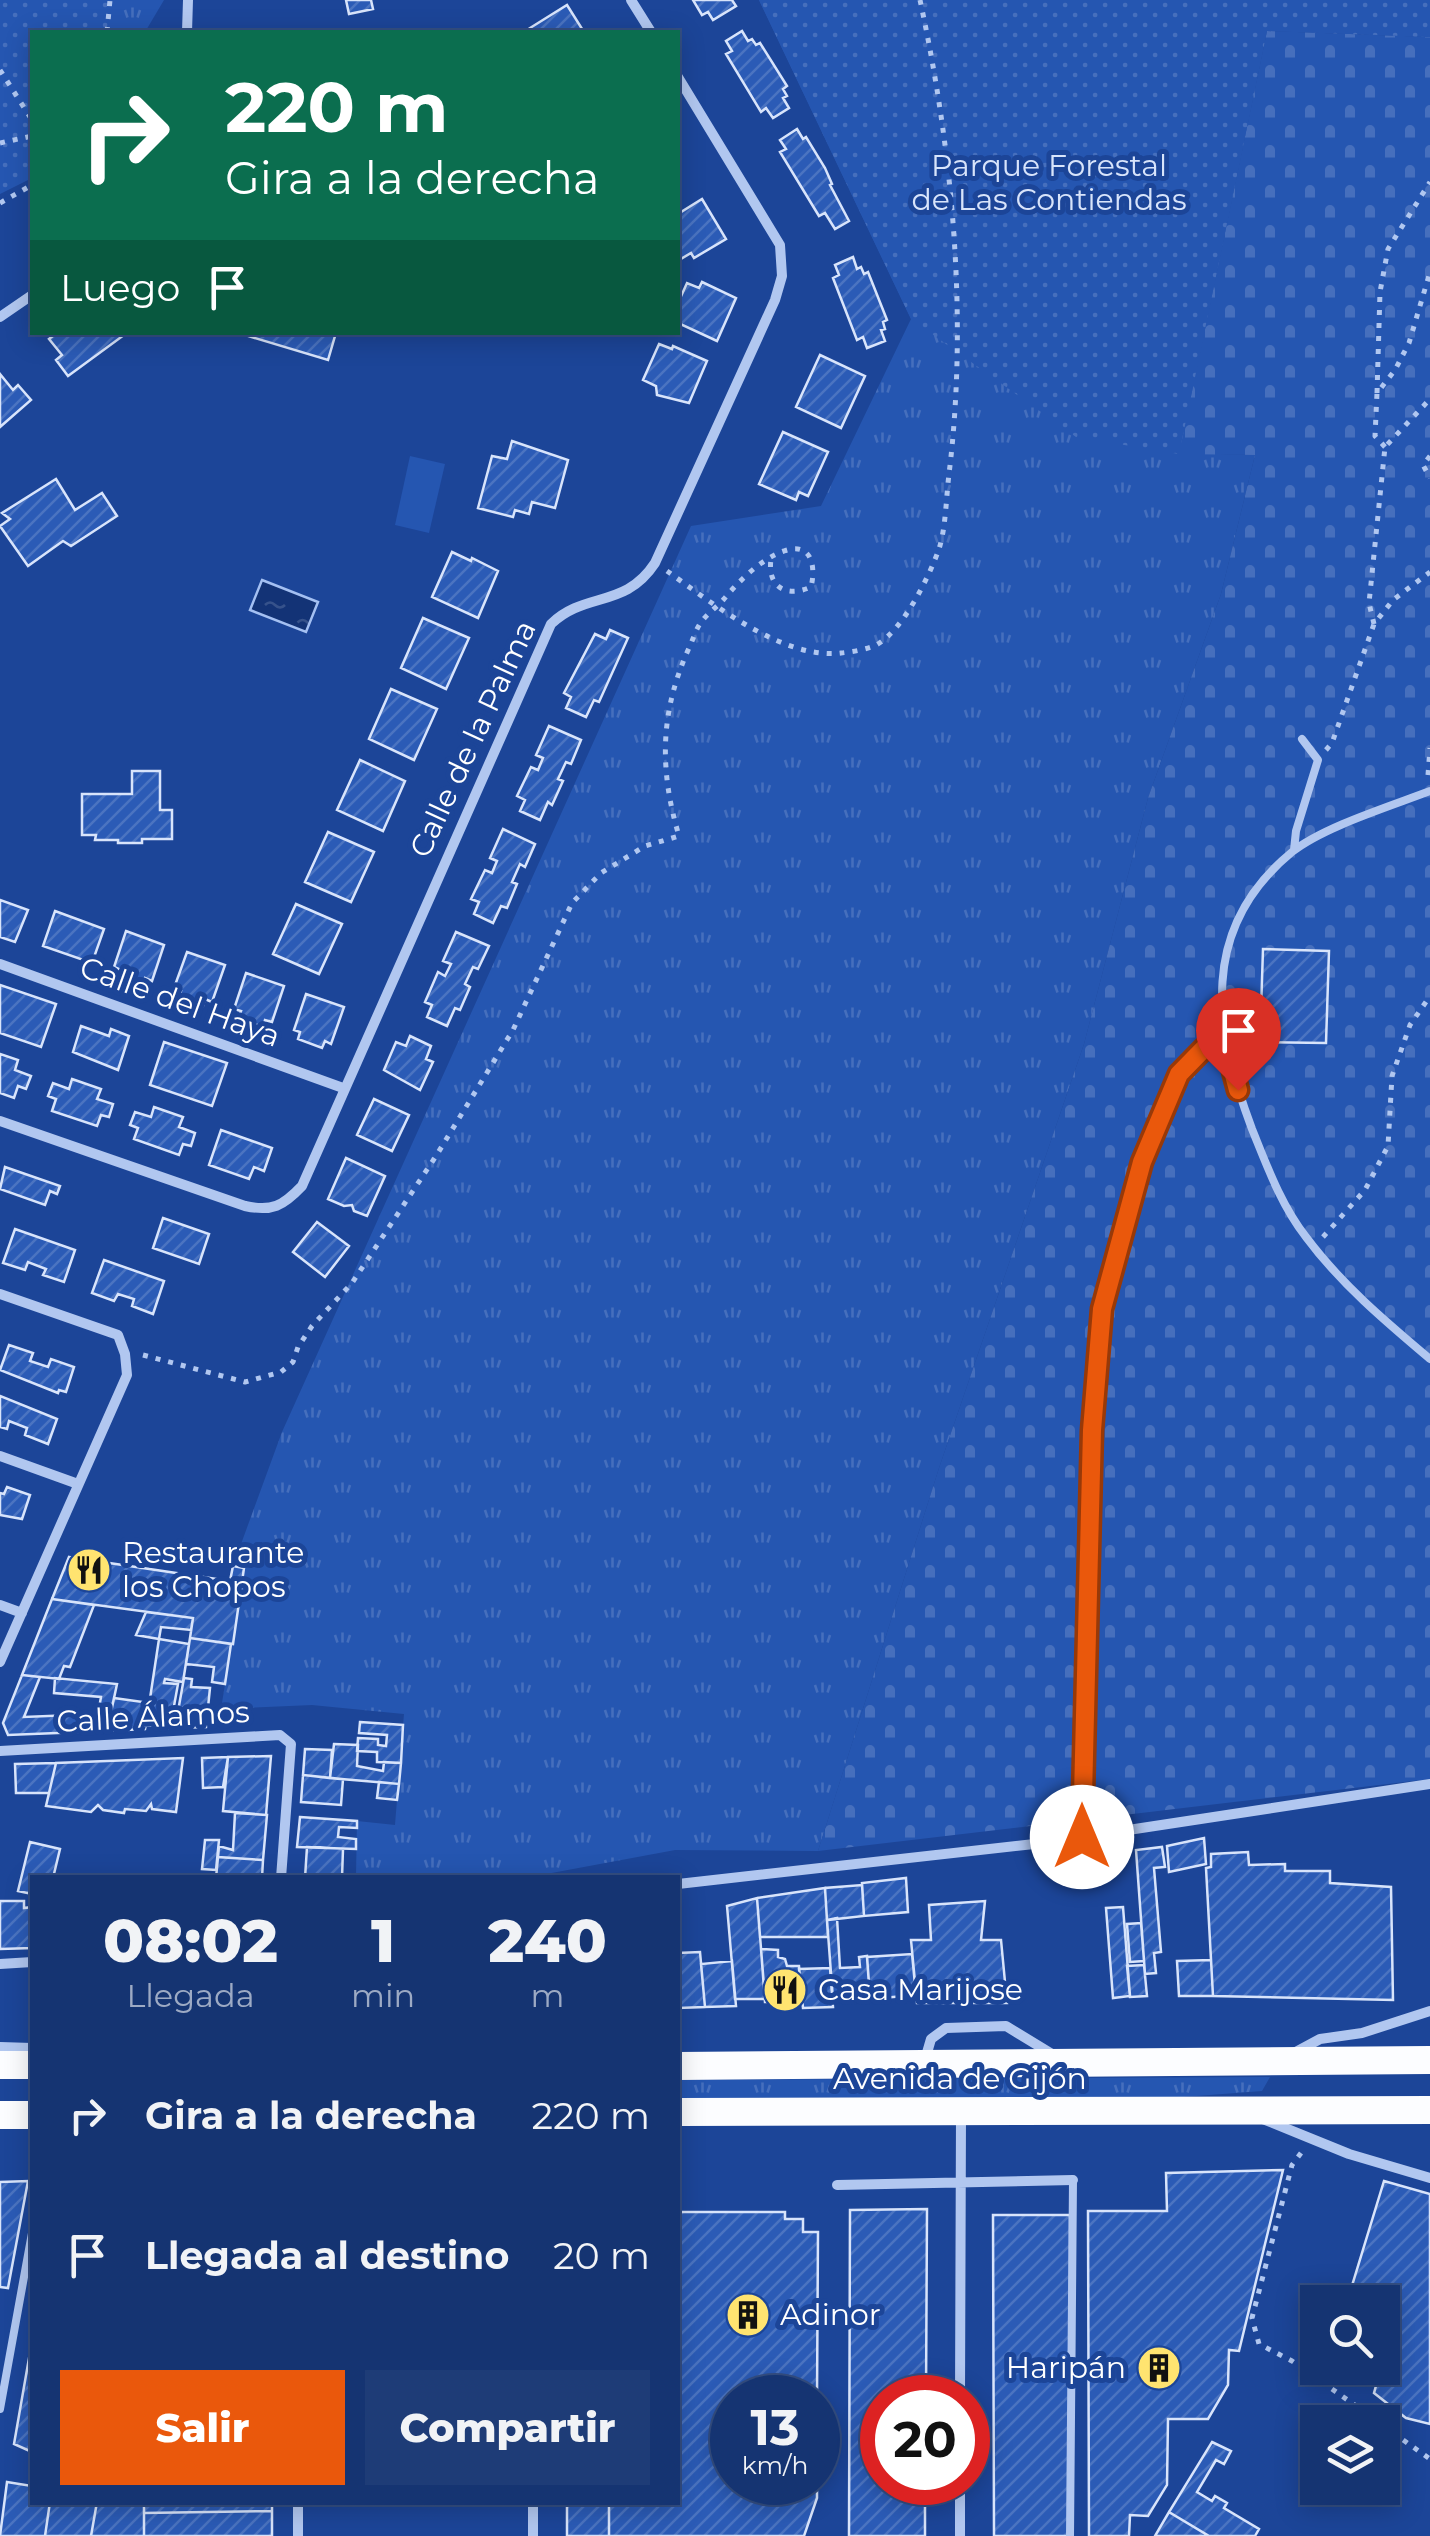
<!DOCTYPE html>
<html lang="es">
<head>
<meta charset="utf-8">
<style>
	:root { --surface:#153472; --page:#1e3c77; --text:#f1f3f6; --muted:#9daac4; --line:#344f84; --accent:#ea580c }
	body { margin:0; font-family:Montserrat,sans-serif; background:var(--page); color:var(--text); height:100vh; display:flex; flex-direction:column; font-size:38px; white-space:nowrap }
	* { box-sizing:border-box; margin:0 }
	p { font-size:32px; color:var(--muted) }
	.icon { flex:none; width:55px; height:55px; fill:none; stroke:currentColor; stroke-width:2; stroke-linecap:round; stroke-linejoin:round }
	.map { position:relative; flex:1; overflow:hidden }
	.drawer { position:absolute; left:30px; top:1875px; width:650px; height:630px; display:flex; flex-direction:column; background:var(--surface); border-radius:0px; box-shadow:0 5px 25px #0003,0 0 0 2px var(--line) }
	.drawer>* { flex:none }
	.guide { position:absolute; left:30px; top:30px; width:650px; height:305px; border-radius:0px; box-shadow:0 5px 25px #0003,0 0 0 2px var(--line); background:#0b6e4f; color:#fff; overflow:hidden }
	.tools { position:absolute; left:1300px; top:2285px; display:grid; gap:20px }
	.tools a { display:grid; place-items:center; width:100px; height:100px; border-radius:0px; background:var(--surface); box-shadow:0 5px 25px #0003,0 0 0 2px var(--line); font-size:50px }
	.speed { position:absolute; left:710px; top:2375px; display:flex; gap:20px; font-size:50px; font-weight:700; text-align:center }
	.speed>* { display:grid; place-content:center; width:130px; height:130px; border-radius:50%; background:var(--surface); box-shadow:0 5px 25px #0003,0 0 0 2px var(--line); line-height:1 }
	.speed small { font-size:25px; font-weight:400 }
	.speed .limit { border:15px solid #d22; background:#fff; color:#111 }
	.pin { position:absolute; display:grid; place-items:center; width:85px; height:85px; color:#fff; margin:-102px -42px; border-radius:50% 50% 50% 0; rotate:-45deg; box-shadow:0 0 10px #0007 }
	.pin .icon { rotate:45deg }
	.me { position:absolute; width:110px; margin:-55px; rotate:0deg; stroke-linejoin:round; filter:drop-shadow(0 0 8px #0008) }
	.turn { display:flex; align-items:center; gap:35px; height:210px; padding:0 30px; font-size:45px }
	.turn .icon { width:130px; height:130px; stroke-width:2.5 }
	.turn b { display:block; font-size:70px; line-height:85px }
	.then { display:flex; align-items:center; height:95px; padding:0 30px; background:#0003; gap:20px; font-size:38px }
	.eta { display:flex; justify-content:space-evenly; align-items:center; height:170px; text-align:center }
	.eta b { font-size:60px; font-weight:800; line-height:70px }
	.primary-button { display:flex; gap:20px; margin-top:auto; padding:20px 30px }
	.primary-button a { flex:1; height:115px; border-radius:0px; background:var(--accent); color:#fff; font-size:40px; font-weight:800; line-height:115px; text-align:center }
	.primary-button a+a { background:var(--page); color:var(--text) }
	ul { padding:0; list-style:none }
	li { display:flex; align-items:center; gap:30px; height:140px; padding:0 30px }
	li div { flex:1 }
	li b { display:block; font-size:38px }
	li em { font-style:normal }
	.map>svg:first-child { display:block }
	.grass { fill:url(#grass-tufts) }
	.cemetery { fill:url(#cemetery-stones) }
	.park { fill:url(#park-dots) }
	.pitch { fill:#2556b1 }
	.water { fill:url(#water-ripples); stroke:#a4c0f2; stroke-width:2.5 }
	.building { fill:url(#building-hatch); stroke:#d8e4fb; stroke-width:2.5 }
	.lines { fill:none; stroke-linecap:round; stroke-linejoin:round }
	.path { stroke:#b1c7f0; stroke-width:5; stroke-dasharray:5 8; stroke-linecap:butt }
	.service { stroke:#b1c7f0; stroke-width:8 }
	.minor { stroke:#b1c7f0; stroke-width:10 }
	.trunk { stroke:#fcfdff; stroke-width:28 }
	.route-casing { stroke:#983908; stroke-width:25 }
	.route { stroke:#ea580c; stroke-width:18 }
	.labels { text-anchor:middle; stroke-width:10; stroke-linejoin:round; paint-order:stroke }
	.park-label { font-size:30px; fill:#d8e4fb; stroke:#1c4598 }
	.street-label { font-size:30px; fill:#fff; stroke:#1c4598 }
	.poi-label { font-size:30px; fill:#fff; stroke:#1c4598; text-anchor:start }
</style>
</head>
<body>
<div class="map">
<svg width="1430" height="2536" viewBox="0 0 1430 2536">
	<defs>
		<pattern id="grass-tufts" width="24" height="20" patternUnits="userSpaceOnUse" patternTransform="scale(2.5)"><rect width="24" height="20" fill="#2556b1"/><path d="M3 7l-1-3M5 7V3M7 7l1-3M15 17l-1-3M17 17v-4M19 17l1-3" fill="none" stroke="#466fbd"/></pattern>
		<pattern id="cemetery-stones" width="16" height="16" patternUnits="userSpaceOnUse" patternTransform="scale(2.5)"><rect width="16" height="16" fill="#2556b1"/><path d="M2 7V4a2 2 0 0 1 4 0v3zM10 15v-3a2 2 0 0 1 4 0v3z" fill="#466fbd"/></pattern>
		<pattern id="park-dots" width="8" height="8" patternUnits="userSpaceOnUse" patternTransform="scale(2.5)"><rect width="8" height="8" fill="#2556b1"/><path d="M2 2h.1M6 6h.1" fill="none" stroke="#466fbd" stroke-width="1.8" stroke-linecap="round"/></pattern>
		<pattern id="water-ripples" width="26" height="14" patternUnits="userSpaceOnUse" patternTransform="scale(2.5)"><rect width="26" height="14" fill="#133376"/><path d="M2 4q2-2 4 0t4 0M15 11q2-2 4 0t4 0" fill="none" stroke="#36528b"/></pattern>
		<pattern id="building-hatch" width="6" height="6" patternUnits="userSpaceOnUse" patternTransform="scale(2.5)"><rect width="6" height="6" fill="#2b5bb6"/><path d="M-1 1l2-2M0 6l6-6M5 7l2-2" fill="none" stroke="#4b74c1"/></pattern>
	</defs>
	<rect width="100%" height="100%" fill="#1c4598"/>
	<path class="grass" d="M0 0H164L145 32H32L0 189Z
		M759 0H1430V37L1267 31 1180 453 1255 455 1221 594 1148 798 1084 1044 939 1468 818 1851 675 1850 530 1877H356L357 1821 395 1825 404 1714 312 1705 221 1709 244 1569 233 1566 282 1432 691 526 821 506 911 319Z
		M1270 2077 1262 2091 1183 2097 678 2098V2080Z"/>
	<path class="cemetery" d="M1267 31 1430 37V1779L818 1851 939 1468 1084 1044 1148 798 1221 594 1255 455 1179 454Z"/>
	<path class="park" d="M0 0H110L107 32H32V178L0 194Z
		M759 0H1430V37L1267 31 1179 454 1076 437 911 319Z"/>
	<path class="pitch" d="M410 456 445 464 429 533 395 525Z"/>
	<path class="water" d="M262 580 318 602 306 632 250 610Z"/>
	<path class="building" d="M346 0H371L373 9 349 14Z
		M693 0H732L736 6 713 20 708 12 702 15Z
		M567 5 584 32H533L530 28Z
		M742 31 748 41 752 39 756 45 760 43 787 86 783 89 787 96 783 98 789 108 773 118 766 108 761 112 726 54 732 51 726 41Z
		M797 129 803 139 806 137 825 168 832 184 830 185 849 221 835 229 825 213 819 216 780 152 786 149 780 140Z
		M702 199 726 239 694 258 691 253 679 260 678 214Z
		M853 257 857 269 861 267 864 274 868 272 887 320 883 322 885 329 881 330 885 341 867 348 863 337 857 340 833 278 839 275 835 265Z
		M702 282 736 298 717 341 678 323V303L687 283 699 288Z
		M58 332H122L124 335 68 376 56 360 62 355 49 339Z
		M249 332H329L335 336 328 360 248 336Z
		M659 344 672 349 673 346 707 361 689 403 657 395 656 386 643 380Z
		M820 355 865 376 841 428 796 407Z
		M0 374 13 390 18 385 31 400 0 427Z
		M783 432 828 452 808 496 799 492 796 500 759 484Z
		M512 441 568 460 555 508 532 502 529 514 515 510 513 517 478 508 492 456 507 459Z
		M56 479 75 510 102 493 117 516 71 546 63 541 28 566 0 526 10 519 2 513Z
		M452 552 471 561 472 558 498 571 478 618 432 597Z
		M423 618 469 638 446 689 401 668Z
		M610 630 628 638 599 702 594 700 586 717 566 708 571 697 564 693 595 634 606 639Z
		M391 689 437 709 414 760 369 739Z
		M549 726 581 740 571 764 566 762 558 779 563 781 552 805 548 802 540 820 520 811 525 800 517 796 531 767 538 770 543 758 536 755Z
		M360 760 405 781 383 831 337 810Z
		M132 771H160V810H172V839H142V843H118V840H95L96 835H82V794H132Z
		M503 829 535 844 525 867 520 864 512 882 517 884 507 908 501 906 493 923 474 914 479 902 471 899 485 870 492 873 497 861 490 858Z
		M328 832 374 852 351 902 305 882Z
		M0 900 28 910 15 942 0 937Z
		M296 904 342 924 319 974 273 954Z
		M55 911 104 929 92 963 43 946Z
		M126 931 164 945 152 981 145 978 143 985 118 977 121 970 114 967Z
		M456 932 489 946 478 969 473 967 465 984 470 987 460 1010 455 1008 447 1026 427 1017 432 1005 425 1002 438 972 445 976 451 964 443 961Z
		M1263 949 1329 951 1326 1043 1260 1042Z
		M187 952 225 965 212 1002 205 999 203 1006 179 998 181 991 174 988Z
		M246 973 284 986 272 1022 265 1020 263 1027 238 1018 241 1011 234 1009Z
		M0 985 56 1004 41 1047 0 1033Z
		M306 994 344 1007 331 1044 325 1041 322 1048 298 1039 300 1032 294 1030Z
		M81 1026 109 1036 111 1029 129 1036 118 1070 73 1052Z
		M410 1036 431 1046 426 1059 433 1062 420 1090 384 1070 396 1042 406 1046Z
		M164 1042 227 1063 212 1106 150 1085Z
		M0 1054 18 1060 15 1070 31 1076 26 1089 18 1086 14 1098 0 1093Z
		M72 1079 101 1089 97 1099 113 1104 109 1117 101 1115 97 1126 52 1111 56 1099 48 1096 53 1083 69 1089Z
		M374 1099 409 1115 392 1151 357 1135Z
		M154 1107 183 1117 179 1127 195 1133 191 1146 183 1144 179 1155 134 1139 138 1128 130 1125 135 1112 151 1117Z
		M221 1130 272 1148 264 1171 254 1167 249 1179 209 1165Z
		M346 1158 385 1176 367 1216 354 1211 352 1205 344 1206 328 1199Z
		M5 1167 60 1186 57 1194 50 1191 45 1205 0 1189Z
		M163 1218 209 1234 199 1264 153 1248Z
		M317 1222 349 1246 325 1277 293 1252Z
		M15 1229 75 1250 64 1282 43 1275 46 1269 28 1262 25 1270 3 1263Z
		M104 1260 164 1281 153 1314 132 1306 134 1299 118 1294 114 1301 92 1293Z
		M9 1345 33 1353 30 1361 48 1367 51 1359 74 1367 66 1392 59 1390 58 1393 0 1370Z
		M0 1396 57 1419 48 1444 25 1435 27 1428 9 1421 7 1429 0 1427Z
		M7 1487 30 1495 22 1519 0 1515V1493L4 1494Z
		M69 1557 230 1581 233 1566 244 1568 233 1644 190 1638 193 1618 52 1599Z
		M52 1599 94 1605 70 1667 64 1666 59 1679 22 1675Z
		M146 1612 193 1618 191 1630 161 1627 159 1639 136 1635Z
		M190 1638 231 1644 225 1684 212 1682 214 1667 186 1664Z
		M159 1639 189 1644 183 1682 165 1679 164 1683 178 1684 170 1728 146 1725Z
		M22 1675 40 1677 24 1717 98 1714 101 1697 54 1693 55 1678 117 1684 107 1731 8 1735 3 1723Z
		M184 1678 192 1679 191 1687 210 1688 206 1727 175 1728Z
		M114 1698 150 1703 145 1729 107 1731Z
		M360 1722 403 1725 401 1763 377 1762V1752L357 1751 358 1738 378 1739V1745L386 1746 387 1735 359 1733Z
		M334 1744 358 1745 357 1766 383 1771 384 1762 401 1763 399 1784 330 1778Z
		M305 1749 332 1750 330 1778 303 1775Z
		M271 1756 266 1815 223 1811 228 1757Z
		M228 1757 223 1787 203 1788 202 1758Z
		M183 1758 176 1812 152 1809 151 1804 146 1811 125 1809 124 1813 103 1810 98 1805 91 1812 46 1806 56 1763Z
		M56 1763 49 1793H16L15 1764Z
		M303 1775 343 1779 341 1805 301 1802Z
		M379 1782 399 1784 397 1800 377 1798Z
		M235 1813 267 1815 263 1860 218 1857 219 1846 233 1850Z
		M300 1817 357 1821V1828L339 1827 338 1837 356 1839V1849L297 1847Z
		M1204 1838 1206 1864 1169 1872 1167 1846Z
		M205 1840H219L216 1870 202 1869Z
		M30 1842 60 1849 53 1878H32V1894L18 1891Z
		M307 1847 343 1849 342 1878H305Z
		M1162 1847 1165 1867 1154 1868 1161 1952 1154 1953 1156 1973 1145 1974 1136 1850Z
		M1248 1852 1249 1865 1285 1864V1871H1330V1883L1391 1887 1393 2000 1213 1996 1206 1868 1211 1867V1854Z
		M218 1857 263 1860 262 1878H216Z
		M906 1878 908 1912 864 1916 862 1883Z
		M862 1885 864 1916 827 1920 825 1888Z
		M825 1888 828 1937H760L757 1898Z
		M757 1898 765 1999H735L727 1906Z
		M0 1901H24V1908L32 1907V1948L0 1949Z
		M985 1901 981 1940H1001L1007 2003H917L911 1940H931L929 1905Z
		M1123 1907 1130 1996 1113 1998 1106 1908Z
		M837 1918 840 1968 860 1967 859 1957 867 1956 870 1997 833 2000 827 1920Z
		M1141 1923 1144 1961 1130 1962 1127 1924Z
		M761 1949 778 1950V1957L785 1959 787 1966H799L802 2002H765Z
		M700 1952 705 2007 678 2008V1953Z
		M912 1954 916 1995 870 1999 867 1957Z
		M1211 1960 1213 1996H1179L1177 1961Z
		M732 1961 736 2006 705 2007 701 1964Z
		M1144 1965 1147 1996 1130 1997 1127 1966Z
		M830 1968 833 2007 803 2008 799 1969Z
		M1283 2170 1239 2351 1229 2350 1228 2385 1208 2419H1168L1167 2485 1148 2516 1130 2515 1129 2536H1089L1088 2211H1167L1166 2173Z
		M28 2181 8 2288 0 2287V2182Z
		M1384 2181 1430 2194V2424L1406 2418 1374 2393 1379 2375 1354 2368H1382V2302H1347Z
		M927 2209 926 2398H882V2482H925V2536H849L850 2210Z
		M678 2212H785V2219H803V2232H818L817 2398H732V2482H817V2498L804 2536H609V2502H678Z
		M993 2215H1070V2536H994Z
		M32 2341V2452L14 2444Z
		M1212 2442 1231 2451 1224 2464 1216 2460 1197 2492 1212 2501 1215 2496 1227 2503 1224 2508 1259 2529 1255 2536H1209L1169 2512Z
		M7 2482 32 2486V2502H50L45 2536H0Z
		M50 2502H97L91 2536H45Z
		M97 2502H144V2536H91Z
		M144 2502H272V2511L144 2513Z
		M567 2502H609V2536H567Z
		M272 2511V2536H144V2513Z
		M1169 2512 1209 2536H1155Z"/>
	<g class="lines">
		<path class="path" d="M107 32 110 0
			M0 70 32 120
			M0 143 32 136
			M0 203 32 185
			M1377 393 1380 292 1388 249 1430 182
			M1385 447 1375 436 1377 393 1395 370 1409 343 1430 272
			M1430 456 1423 465 1430 478
			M667 571C712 603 783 660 841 653 851 652 870 649 878 644 904 628 929 577 939 549 946 527 946 498 949 474 968 320 953 152 920 0
			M1374 624 1369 603 1385 447 1430 399
			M1326 750 1332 743 1374 624 1393 600 1430 572
			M1428 775 1430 748
			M1323 1237 1365 1190 1388 1146 1392 1076 1410 1025 1430 996
			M143 1355 245 1382 281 1372 293 1362 298 1347 312 1326 352 1283 436 1156 513 1030 572 903 601 873 645 846 679 836C659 769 660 712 689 648 693 640 696 628 702 621 708 613 717 607 724 599 738 582 762 558 784 551 812 541 816 567 811 587 786 598 767 587 771 559
			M1301 2153 1292 2165 1252 2318 1259 2344 1292 2361 1379 2422
			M1382 2425 1430 2459"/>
		<path class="service" d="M1430 791C1391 806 1323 827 1292 852 1198 929 1214 1028 1252 1129 1267 1166 1281 1205 1306 1237 1341 1284 1385 1321 1430 1359
			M1294 850 1296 831 1318 760 1302 739
			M1082 1837 1091 1430 1102 1309 1142 1162 1179 1074 1222 1030
			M0 2409 32 2233
			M1070 2536 1073 2180"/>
		<path class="minor" d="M631 0 651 32
			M187 32 188 0
			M0 317 32 295
			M0 964 343 1088
			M0 1121 245 1206C272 1212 283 1206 302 1186L551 624C585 591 625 609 655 563L775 300 782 276 780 245 678 77
			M0 1294 118 1335 125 1354 127 1375 0 1662
			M0 1456 78 1484
			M0 1605 22 1613
			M0 1751 280 1735 291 1744 281 1878
			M678 1884 1043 1843 1430 1784
			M0 1964 32 1962
			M0 2047 32 2048
			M1294 2053 1320 2039 1362 2033 1430 2011
			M924 2063 931 2039 946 2028 1006 2026 1052 2054
			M1263 2119 1349 2154 1430 2178
			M837 2185 1073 2180
			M960 2398 961 2114
			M298 2502V2536
			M533 2502V2536
			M960 2536V2482"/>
		<path class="trunk" d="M0 2065H32
			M678 2066 1430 2060
			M678 2112 1430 2110
			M0 2115H32"/>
	</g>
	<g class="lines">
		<defs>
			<path id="route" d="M1082 1837 1092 1430 1102 1309 1142 1162 1179 1074 1222 1030 1238 1090"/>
		</defs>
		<use href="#route" class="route-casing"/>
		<use href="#route" class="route"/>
	</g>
	<defs>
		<symbol id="restaurant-disc" viewBox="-11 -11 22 22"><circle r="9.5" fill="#ffe470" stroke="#1c4598"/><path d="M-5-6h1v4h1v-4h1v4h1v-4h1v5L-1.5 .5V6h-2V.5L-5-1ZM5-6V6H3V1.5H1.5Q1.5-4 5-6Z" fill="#111"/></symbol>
		<symbol id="building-disc" viewBox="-11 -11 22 22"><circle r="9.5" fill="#ffe470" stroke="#1c4598"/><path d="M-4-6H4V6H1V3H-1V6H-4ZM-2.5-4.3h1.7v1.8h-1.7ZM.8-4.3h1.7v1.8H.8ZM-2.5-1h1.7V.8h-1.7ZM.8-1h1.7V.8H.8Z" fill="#111"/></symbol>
	</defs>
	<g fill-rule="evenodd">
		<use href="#restaurant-disc" x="64" y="1545" width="50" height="50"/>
		<use href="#restaurant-disc" x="760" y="1965" width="50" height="50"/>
		<use href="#building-disc" x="723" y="2290" width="50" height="50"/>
		<use href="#building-disc" x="1134" y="2343" width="50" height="50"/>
	</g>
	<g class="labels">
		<g class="park-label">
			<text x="1049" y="176">Parque Forestal<tspan x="1049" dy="34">de Las Contiendas</tspan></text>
		</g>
		<g class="street-label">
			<text transform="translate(473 739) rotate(-65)" y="10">Calle de la Palma</text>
			<text transform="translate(180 1002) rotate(20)" y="10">Calle del Haya</text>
			<text transform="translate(153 1717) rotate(-3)" y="10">Calle Álamos</text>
			<text x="960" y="2089">Avenida de Gijón</text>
		</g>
		<g class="poi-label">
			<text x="122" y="1563">Restaurante<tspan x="122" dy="34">los Chopos</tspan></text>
			<text x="818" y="2000">Casa Marijose</text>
			<text x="780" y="2325">Adinor</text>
			<text x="1126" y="2378" text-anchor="end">Haripán</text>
		</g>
	</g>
</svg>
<div class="tools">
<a><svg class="icon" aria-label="search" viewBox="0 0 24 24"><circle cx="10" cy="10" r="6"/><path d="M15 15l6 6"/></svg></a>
<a><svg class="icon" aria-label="layers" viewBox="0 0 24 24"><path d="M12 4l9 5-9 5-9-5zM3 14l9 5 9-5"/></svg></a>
</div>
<div class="speed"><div>13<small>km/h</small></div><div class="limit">20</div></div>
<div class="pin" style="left:1238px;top:1090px;background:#d93025"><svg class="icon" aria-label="arrive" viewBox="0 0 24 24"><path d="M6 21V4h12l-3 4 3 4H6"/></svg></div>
<svg class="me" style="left:1082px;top:1837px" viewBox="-20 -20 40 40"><circle r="19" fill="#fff"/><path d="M0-13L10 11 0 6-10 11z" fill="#ea580c"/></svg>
<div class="guide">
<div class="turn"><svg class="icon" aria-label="right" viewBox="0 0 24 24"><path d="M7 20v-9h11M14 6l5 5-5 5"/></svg><div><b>220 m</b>Gira a la derecha</div></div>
<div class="then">Luego<svg class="icon" aria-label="arrive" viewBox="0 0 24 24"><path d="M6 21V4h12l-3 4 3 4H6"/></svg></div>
</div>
<section class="drawer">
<div class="eta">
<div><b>08:02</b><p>Llegada</p></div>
<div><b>1</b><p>min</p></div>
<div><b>240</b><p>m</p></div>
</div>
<ul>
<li><svg class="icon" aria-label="right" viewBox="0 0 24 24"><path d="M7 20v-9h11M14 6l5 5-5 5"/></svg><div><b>Gira a la derecha</b></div><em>220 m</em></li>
<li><svg class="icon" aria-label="arrive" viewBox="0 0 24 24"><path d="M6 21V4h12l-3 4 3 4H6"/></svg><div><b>Llegada al destino</b></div><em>20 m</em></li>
</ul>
<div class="primary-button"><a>Salir</a><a>Compartir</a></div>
</section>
</div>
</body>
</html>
